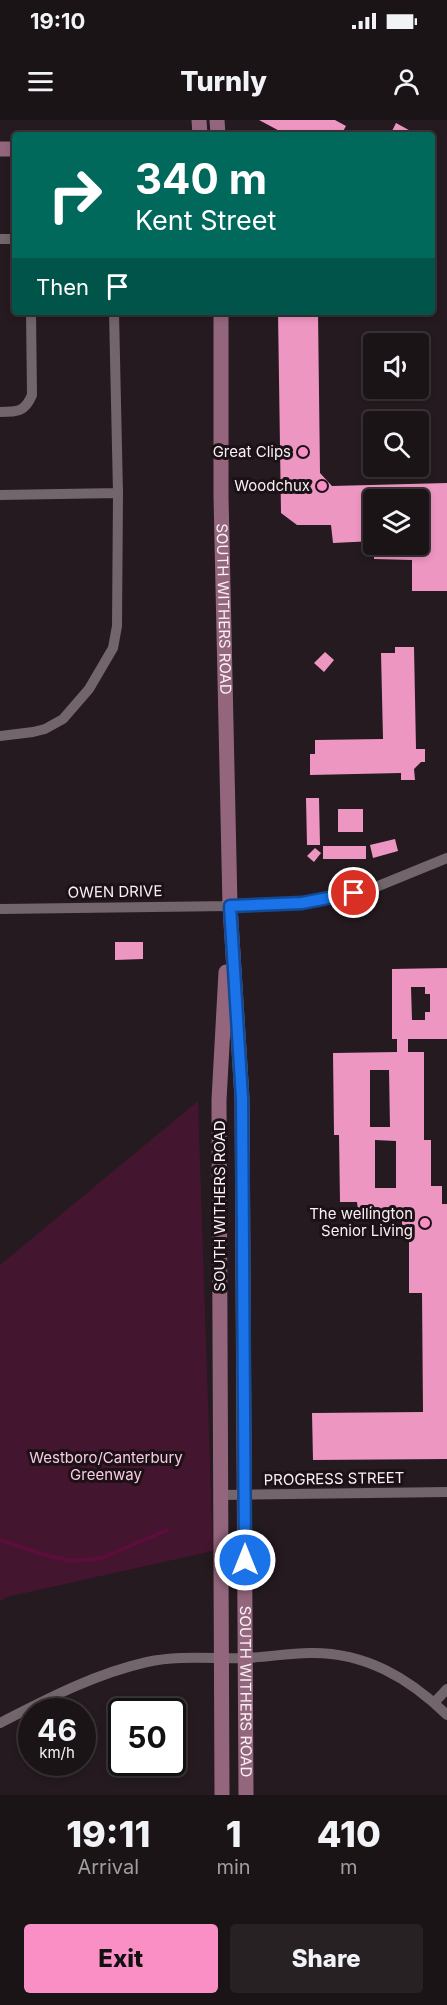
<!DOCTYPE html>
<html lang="en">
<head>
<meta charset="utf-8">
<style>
	:root { --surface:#1b1417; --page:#282124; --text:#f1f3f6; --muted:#a09ea1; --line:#393336; --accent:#fa8fc6 }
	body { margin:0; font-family:Inter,sans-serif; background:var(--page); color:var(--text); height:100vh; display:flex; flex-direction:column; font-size:22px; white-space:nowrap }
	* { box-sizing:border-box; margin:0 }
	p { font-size:20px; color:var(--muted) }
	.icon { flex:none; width:33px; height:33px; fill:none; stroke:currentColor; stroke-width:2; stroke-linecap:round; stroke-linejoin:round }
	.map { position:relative; height:1675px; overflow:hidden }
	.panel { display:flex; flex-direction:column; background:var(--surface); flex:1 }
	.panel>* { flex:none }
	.hud { position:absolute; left:12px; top:12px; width:423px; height:183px; border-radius:6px; box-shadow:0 3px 9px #0003,0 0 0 2px var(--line); background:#00695c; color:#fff; overflow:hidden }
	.fabs { position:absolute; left:363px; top:213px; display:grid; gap:12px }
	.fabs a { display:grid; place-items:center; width:66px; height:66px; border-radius:6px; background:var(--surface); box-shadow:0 3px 9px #0003,0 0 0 2px var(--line); font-size:30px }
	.speed { position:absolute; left:18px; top:1578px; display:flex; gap:12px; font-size:30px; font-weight:700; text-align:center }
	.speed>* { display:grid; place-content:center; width:78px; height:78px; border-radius:50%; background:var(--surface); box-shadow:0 3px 9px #0003,0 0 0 2px var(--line); line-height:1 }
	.speed small { font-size:15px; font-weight:400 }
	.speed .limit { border:3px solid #111; border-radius:9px; background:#fff; color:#111 }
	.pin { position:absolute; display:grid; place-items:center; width:51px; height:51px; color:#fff; margin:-26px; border:3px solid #fff; border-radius:50%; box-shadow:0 2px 6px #0007 }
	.me { position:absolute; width:66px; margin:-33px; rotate:0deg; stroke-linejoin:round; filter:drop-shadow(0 0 4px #0008) }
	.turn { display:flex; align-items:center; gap:21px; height:126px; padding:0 24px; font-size:27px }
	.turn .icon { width:78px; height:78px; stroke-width:2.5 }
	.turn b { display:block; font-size:42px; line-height:51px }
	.then { display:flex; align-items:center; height:57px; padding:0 24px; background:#0003; gap:12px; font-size:22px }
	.eta { display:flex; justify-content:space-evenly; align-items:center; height:102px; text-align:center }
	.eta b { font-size:36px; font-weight:800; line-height:42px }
	.cta { display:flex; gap:12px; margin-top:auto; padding:12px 24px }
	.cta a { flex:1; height:69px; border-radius:6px; background:var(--accent); color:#111; font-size:24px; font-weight:800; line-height:69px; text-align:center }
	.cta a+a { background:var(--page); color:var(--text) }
	.status { display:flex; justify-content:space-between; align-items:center; height:42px; padding:0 30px; background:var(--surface); direction:ltr }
	.status svg { height:16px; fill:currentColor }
	header { display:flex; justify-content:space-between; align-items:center; height:78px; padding:0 24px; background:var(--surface); font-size:27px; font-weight:800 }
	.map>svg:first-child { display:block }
	.green { fill:#43152f }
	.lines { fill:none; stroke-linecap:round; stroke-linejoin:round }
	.stream { stroke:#5b0e3c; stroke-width:4 }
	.building { fill:#ee96c2; fill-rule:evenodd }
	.street { stroke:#72656b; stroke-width:10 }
	.secondary { stroke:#94667e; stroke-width:15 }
	.route-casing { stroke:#114b97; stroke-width:15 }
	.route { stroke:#1a73e8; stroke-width:10 }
	.poi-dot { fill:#fa8fc6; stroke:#1b1116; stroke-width:2 }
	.labels { text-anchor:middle; stroke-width:6; stroke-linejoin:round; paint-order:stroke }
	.poi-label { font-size:15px; fill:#f8f0f3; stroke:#1b1116; text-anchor:end }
	.street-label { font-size:15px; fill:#f8f0f3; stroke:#1b1116 }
	.park-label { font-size:15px; fill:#facbe0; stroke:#1b1116 }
</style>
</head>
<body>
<div class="status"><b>19:10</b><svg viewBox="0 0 49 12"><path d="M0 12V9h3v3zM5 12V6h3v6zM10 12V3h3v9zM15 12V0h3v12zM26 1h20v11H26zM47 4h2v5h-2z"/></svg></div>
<header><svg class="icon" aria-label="menu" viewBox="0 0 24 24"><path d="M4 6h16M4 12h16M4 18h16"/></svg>Turnly<svg class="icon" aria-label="person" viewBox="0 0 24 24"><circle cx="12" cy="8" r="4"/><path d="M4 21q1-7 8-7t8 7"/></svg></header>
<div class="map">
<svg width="447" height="1675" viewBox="0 0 447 1675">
	<rect width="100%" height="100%" fill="#241a1f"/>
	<path class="green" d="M198 981 213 1431 7 1477 0 1481V1145Z"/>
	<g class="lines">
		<path class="stream" d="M0 1420 42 1434 70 1441 102 1438 167 1410"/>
	</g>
	<path class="building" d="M259 0H335L346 6 341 15H287Z
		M396 3 418 15H390Z
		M278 192H318L320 353 332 366 447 363V471H412V440L374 439V424H418V380H374V421L333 423 331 405H297L281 393Z
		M395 527H414L416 629H425V642H421L414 649 415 660H401V653L310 655V634H315V620L383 619 381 533H395Z
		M325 532 334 540 324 552 314 543Z
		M306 678H319L320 725H307Z
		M338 689H363V712H338Z
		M395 719 398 731 373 738 370 725Z
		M323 726H366V739H323Z
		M315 728 321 733 314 742 307 736Z
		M115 822H143V839L115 840Z
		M447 848V919H408V932H424V1020H431V1066H442V1084H447V1339L313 1340 312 1293 423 1292 422 1173H409V1117H402V1090H358L357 1082H340L339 1015H334L333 933 397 932V919H392V849ZM411 867H425V874H430V892H425V900H412ZM370 950H389L390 1007H370ZM375 1020 396 1021V1068H375Z"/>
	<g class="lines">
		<path class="street" d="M0 119H15
			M114 192 118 373
			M0 292C17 292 25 292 32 275L31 192
			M0 375 118 373 117 506 113 528 89 569 63 599 45 609 33 612 0 616
			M0 789 230 786 313 782 371 769 447 738
			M222 1375 447 1372
			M434 1583 447 1569
			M0 1603C47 1579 94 1554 147 1542 179 1535 214 1539 247 1538 268 1537 289 1533 310 1533 365 1532 409 1558 447 1595"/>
		<g class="secondary">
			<path d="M199 0 200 15"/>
			<path d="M217 0 218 15"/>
			<path d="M0 29H15"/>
			<path id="s1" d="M221 192V376L230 786 242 978 246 1675"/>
			<path d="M222 1675 219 980 226 852"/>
		</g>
	</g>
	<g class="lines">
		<defs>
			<path id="route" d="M245 1440 242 978 230 786 302 783 354 773"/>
		</defs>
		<use href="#route" class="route-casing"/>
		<use href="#route" class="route"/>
	</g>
	<g class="poi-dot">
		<circle cx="303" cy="332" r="6"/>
		<circle cx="322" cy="366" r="6"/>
		<circle cx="425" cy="1103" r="6"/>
	</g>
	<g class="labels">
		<g class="poi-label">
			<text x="291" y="337">Great Clips</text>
			<text x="310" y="371">Woodchux</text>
			<text x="413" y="1099">The wellington<tspan x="413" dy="17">Senior Living</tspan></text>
		</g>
		<g class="street-label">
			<text dy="5" stroke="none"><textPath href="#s1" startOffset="297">SOUTH WITHERS ROAD</textPath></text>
			<text transform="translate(115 772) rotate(-1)" y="5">OWEN DRIVE</text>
			<text transform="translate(220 1086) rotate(-90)" y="5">SOUTH WITHERS ROAD</text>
			<text transform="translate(334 1359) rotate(-1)" y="5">PROGRESS STREET</text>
			<text dy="5" stroke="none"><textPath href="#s1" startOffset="1380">SOUTH WITHERS ROAD</textPath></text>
		</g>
		<g class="park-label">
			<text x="106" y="1343">Westboro/Canterbury<tspan x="106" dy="17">Greenway</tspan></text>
		</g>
	</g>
</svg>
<div class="fabs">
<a><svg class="icon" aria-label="sound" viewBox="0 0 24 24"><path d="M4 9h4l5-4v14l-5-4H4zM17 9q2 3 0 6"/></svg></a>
<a><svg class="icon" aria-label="search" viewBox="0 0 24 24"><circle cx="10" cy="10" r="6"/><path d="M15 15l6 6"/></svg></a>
<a><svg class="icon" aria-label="layers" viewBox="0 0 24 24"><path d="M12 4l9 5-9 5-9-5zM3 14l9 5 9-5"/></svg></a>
</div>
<div class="speed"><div>46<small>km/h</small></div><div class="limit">50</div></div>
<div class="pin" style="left:354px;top:773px;background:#d93025"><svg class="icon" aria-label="arrive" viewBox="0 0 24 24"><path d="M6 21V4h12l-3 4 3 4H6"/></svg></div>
<svg class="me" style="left:245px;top:1440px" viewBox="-20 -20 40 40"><circle r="17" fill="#1a73e8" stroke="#fff" stroke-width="3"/><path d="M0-11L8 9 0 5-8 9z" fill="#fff"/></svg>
<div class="hud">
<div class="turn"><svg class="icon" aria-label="right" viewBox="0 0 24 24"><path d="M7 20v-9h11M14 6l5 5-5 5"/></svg><div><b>340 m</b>Kent Street</div></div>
<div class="then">Then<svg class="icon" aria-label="arrive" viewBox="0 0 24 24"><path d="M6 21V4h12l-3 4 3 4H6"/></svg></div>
</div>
</div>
<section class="panel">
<div class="eta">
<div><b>19:11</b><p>Arrival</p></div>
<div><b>1</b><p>min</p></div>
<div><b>410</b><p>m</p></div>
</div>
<div class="cta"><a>Exit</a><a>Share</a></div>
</section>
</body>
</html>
